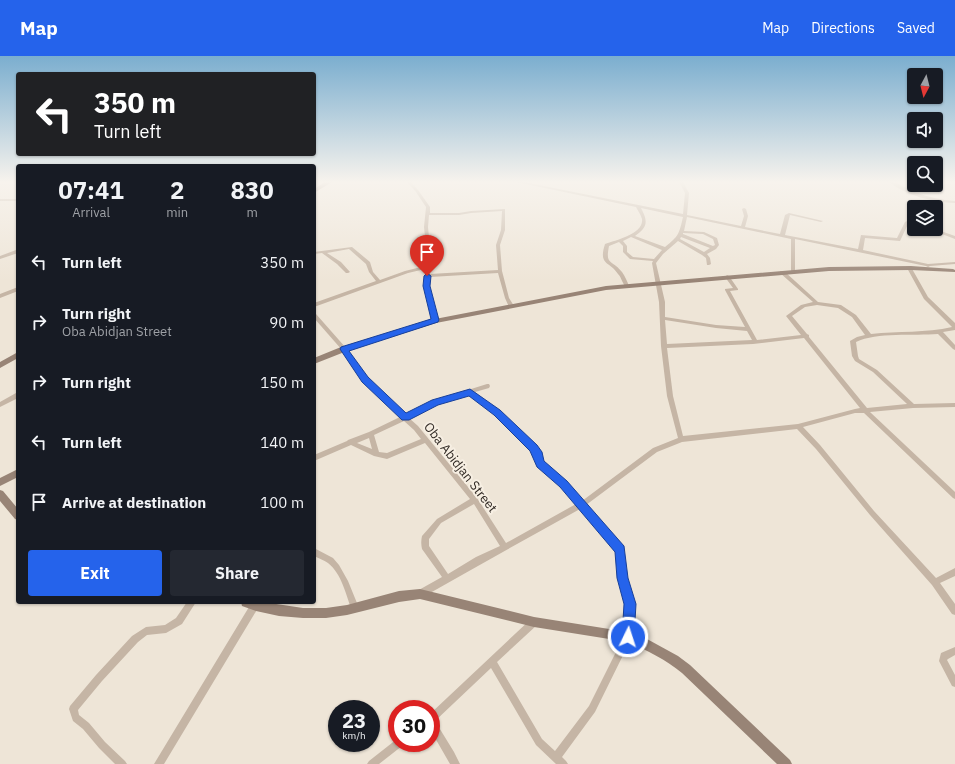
<!DOCTYPE html>
<html lang="en">
<head>
<meta charset="utf-8">
<style>
	:root { --surface:#171b24; --page:#242831; --text:#f1f3f6; --muted:#9ea1a6; --accent:#2563eb }
	body { margin:0; font-family:"IBM Plex Sans",sans-serif; background:var(--page); color:var(--text); height:100vh; display:flex; flex-direction:column; font-size:15px; white-space:nowrap }
	* { box-sizing:border-box; margin:0 }
	p { font-size:13px; color:var(--muted) }
	.icon { flex:none; width:22px; height:22px; fill:none; stroke:currentColor; stroke-width:2; stroke-linecap:round; stroke-linejoin:round }
	.map { position:relative; flex:1; overflow:hidden }
	.sheet { position:absolute; left:16px; top:108px; width:300px; height:440px; display:flex; flex-direction:column; background:var(--surface); border-radius:4px; box-shadow:0 1px 3px #0004 }
	.sheet>* { flex:none }
	.hud { position:absolute; left:16px; top:16px; width:300px; height:84px; border-radius:4px; box-shadow:0 1px 3px #0004; background:#202124; color:#fff; overflow:hidden }
	.needle { width:26px; rotate:187deg }
	.fabs { position:absolute; left:907px; top:12px; display:grid; gap:8px }
	.fabs a { display:grid; place-items:center; width:36px; height:36px; border-radius:4px; background:var(--surface); box-shadow:0 1px 3px #0004; font-size:20px }
	.speed { position:absolute; left:328px; top:644px; display:flex; gap:8px; font-size:20px; font-weight:700; text-align:center }
	.speed>* { display:grid; place-content:center; width:52px; height:52px; border-radius:50%; background:var(--surface); box-shadow:0 1px 3px #0004; line-height:1 }
	.speed small { font-size:10px; font-weight:400 }
	.speed .limit { border:6px solid #d22; background:#fff; color:#111 }
	.pin { position:absolute; display:grid; place-items:center; width:34px; height:34px; color:#fff; margin:-41px -17px; border-radius:50% 50% 50% 0; rotate:-45deg; box-shadow:0 0 4px #0007 }
	.pin .icon { rotate:45deg }
	.me { position:absolute; width:44px; margin:-22px; rotate:4deg; stroke-linejoin:round; filter:drop-shadow(0 0 3px #0008) }
	.turn { display:flex; align-items:center; gap:14px; height:84px; padding:0 12px; font-size:18px }
	.turn .icon { width:52px; height:52px; stroke-width:2.5 }
	.turn b { display:block; font-size:28px; line-height:34px }
	.eta { display:flex; justify-content:space-evenly; align-items:center; height:68px; text-align:center }
	.eta b { font-size:24px; font-weight:800; line-height:28px }
	.action { display:flex; gap:8px; margin-top:auto; padding:8px 12px }
	.action a { flex:1; height:46px; border-radius:4px; background:var(--accent); color:#fff; font-size:16px; font-weight:800; line-height:46px; text-align:center }
	.action a+a { background:var(--page); color:var(--text) }
	ul { padding:0; list-style:none }
	li { display:flex; align-items:center; gap:12px; height:60px; padding:0 12px }
	li div { flex:1 }
	li b { display:block; font-size:15px }
	li em { font-style:normal }
	header { display:flex; align-items:center; gap:24px; box-sizing:border-box; height:56px; padding:0 20px; background:var(--accent); color:#fff }
	header strong { font-size:19px }
	nav { display:flex; gap:22px; margin-inline-start:auto; font-size:14px }
	.map>svg:first-child { display:block }
	.lines { fill:none; stroke-linecap:round; stroke-linejoin:round }
	.street { fill:#c5b5a5; fill-rule:evenodd }
	.secondary { fill:#988476; fill-rule:evenodd }
	.route { fill:#2563eb; stroke:#184099 }
	.labels { text-anchor:middle; stroke-width:4; stroke-linejoin:round; paint-order:stroke }
	.street-label { font-size:13px; fill:#312a25; stroke:#f7efe3 }
</style>
</head>
<body>
<header>
<strong>Map</strong>
<nav><a>Map</a><a>Directions</a><a>Saved</a></nav>
</header>
<div class="map">
<svg width="955" height="708" viewBox="0 0 955 708">
	<rect width="100%" height="100%" fill="#eee5d7"/>
	<g class="lines">
		<path class="street" d="M407 126H411L418 134 430 151V157H459L471 155 505 153V174L500 189 502 215 509 242 514 250 513 251H509L505 242 498 217 430 221 429 230 438 265 437 266H433L425 230V213L408 217 314 251V247L376 225 369 216 366 208 349 193 327 197 341 206 350 216 348 217H346L337 208 322 197 314 198V196L352 191 370 206 373 216 380 224 405 215 425 210 426 191 424 171 426 151 416 136ZM502 155 501 174 496 189 498 214 430 218V191L428 171 429 159H459L471 157Z
			M516 126H524L683 158 685 137 679 126H683L689 137 687 159 741 170 744 160 742 153 744 152 746 153 748 160 745 171 780 178 785 159 789 157 823 165 821 166 790 159 785 179 858 193 861 179 897 182 905 166 907 165 914 167V169L908 168 900 185 865 182 863 194 928 208 955 206V208L930 210 928 211 926 210 795 183V215L793 216 791 215V183L687 161 684 175 704 176 717 182 719 189 716 193 707 198 710 202 711 208 709 209H707L706 202 702 199 678 185 663 198 656 207 665 246V261L716 269 745 271 725 234V233L733 232 725 221 727 219 729 220 738 233V234L730 235 757 284 801 279 786 260 801 249 813 246 780 217V215H784L818 246 841 249 856 259 871 278C898 275 926 277 952 271L924 243 907 212 909 211H911L928 241 955 267V274L943 276 955 289V294L953 293 938 278C914 280 877 276 856 286L858 300 859 303 877 314 914 348 955 347V351L913 352 870 356 955 436V443L953 442 864 357H855L803 371 820 389 874 455 936 522 955 512V520L940 527 955 548V559L952 558 932 529 870 459 816 393 797 373 682 386 657 396 586 449 623 492 624 494 627 522 634 548 632 581 595 656 562 701 566 705 568 708H556L536 689 491 612 435 665 454 696 460 708H450L431 675V657L531 563 534 562 537 563 538 566 537 569 497 606 542 683 555 695 589 650 624 580 626 548 619 522 617 495 580 453C528 482 475 511 423 541L420 542 417 541 416 538 417 535 442 521 422 493C421 489 421 484 422 480L437 463 470 443 425 387 387 403 374 400 351 389 314 405V399L347 385 348 384 369 376 400 361 363 326 342 294 314 262V257L316 258 346 292 367 322 406 358 433 345 487 328H489L490 330 489 332 475 336 499 355 539 394 543 407 565 426 582 445 653 392 678 382 667 340 661 290 659 246 652 207 653 205 630 203 623 196V190L619 186 609 190C605 210 612 203 622 216 625 220 627 225 629 230L627 232C622 228 622 222 618 218 610 205 598 210 605 188 616 184 644 178 642 163 641 159 638 155 636 151ZM641 152 683 161C679 178 679 180 665 191L635 180C648 171 648 165 641 152ZM683 177 703 178 713 183 715 189 713 190 683 178ZM631 181 662 194 654 203 633 201 627 196V190L623 185ZM681 181 710 192 704 196 680 183ZM817 249 838 252 852 261 865 279 857 281 850 285 852 300 855 305 873 316 907 348 867 352 809 281V279L807 278 792 260 805 251ZM665 264 716 272 747 275 752 284 667 288ZM804 282 860 352 855 353 798 368 683 380 673 340 667 292 753 288ZM469 338 495 359 534 397 538 410 561 430 576 448 506 487 477 442 418 370 409 362 437 349ZM404 365 414 374 421 383 387 397 379 396 374 379ZM369 382 372 393 357 387ZM474 448 500 490 476 501 448 518 429 490V483L441 467Z
			M889 126C898 126 907 133 915 136 928 141 941 144 955 145V147C933 146 907 140 889 126Z
			M0 143H18V145H0Z
			M929 173H935L955 180V183Z
			M16 194H18V197L0 203V200Z
			M18 231V235L0 242V238Z
			M16 337H18V342L0 351V346Z
			M314 492 333 502 339 509 348 525 359 552 358 555 355 556 352 555C346 539 342 518 328 507 324 504 318 502 314 500Z
			M187 546H196L182 568 166 577 147 579 138 586 102 625 78 654 79 659 89 667 105 686 125 705 127 708H115L99 692 83 673 73 665 69 653 70 650 96 619 132 580 146 571 165 569 176 562Z
			M252 546H258L259 549 258 552 164 708H154Z
			M955 591V599L948 603 947 604 955 619V631L952 630 939 605 941 597Z
			M397 683V687H403L402 690 379 708H367L369 705Z"/>
		<path class="secondary" d="M325 126H332L314 137V133Z
			M911 210 953 213 955 214V216L911 214 829 215 606 234 436 267 347 295 314 308V302L341 291 435 263 606 230 829 211Z
			M18 296V302L0 312V306Z
			M18 413V421L0 430V422Z
			M0 434 3 435 18 453V464L15 463 0 445Z
			M420 533 534 561 628 576 647 583 678 600 690 609 790 704 792 708H777L682 617C666 604 647 594 628 586L534 571 420 543 399 546 347 559 326 562H303L279 560 256 555 242 550 241 546H263L303 552H326L347 549 399 535Z"/>
	</g>
	<linearGradient id="sky" x2="0" y2="1"><stop stop-color="#7baecf"/><stop offset="0.56" stop-color="#f7f3ed"/><stop offset="1" stop-color="#f7f3ed" stop-opacity="0"/></linearGradient>
	<rect width="955" height="225" fill="url(#sky)"/>
	<path class="route" d="M427 217 431 220 430 230 439 264 438 266 349 295 368 321 406 357 432 344 470 333 500 354 537 389 542 396 544 405 567 425 624 490 628 522 636 548 634 581 632 586 628 587 623 586 622 581 624 548 617 522 615 496 560 431 537 411 530 395 494 359 469 340 438 349 409 364H402L362 326 340 293 341 291 431 263 423 230 424 220Z"/>
	<g class="labels">
		<g class="street-label">
			<text transform="translate(461 411) rotate(52)" y="5">Oba Abidjan Street</text>
		</g>
	</g>
</svg>
<div class="fabs">
<a><svg class="needle" viewBox="-14 -14 28 28"><path d="M0-13l5 13h-10z" fill="#e53935"/><path d="M0 13l5-13h-10z" fill="#9ea1a6"/></svg></a>
<a><svg class="icon" aria-label="sound" viewBox="0 0 24 24"><path d="M4 9h4l5-4v14l-5-4H4zM17 9q2 3 0 6"/></svg></a>
<a><svg class="icon" aria-label="search" viewBox="0 0 24 24"><circle cx="10" cy="10" r="6"/><path d="M15 15l6 6"/></svg></a>
<a><svg class="icon" aria-label="layers" viewBox="0 0 24 24"><path d="M12 4l9 5-9 5-9-5zM3 14l9 5 9-5"/></svg></a>
</div>
<div class="speed"><div>23<small>km/h</small></div><div class="limit">30</div></div>
<div class="pin" style="left:427px;top:220px;background:#d93025"><svg class="icon" aria-label="arrive" viewBox="0 0 24 24"><path d="M6 21V4h12l-3 4 3 4H6"/></svg></div>
<svg class="me" style="left:628px;top:581px" viewBox="-20 -20 40 40"><circle r="17" fill="#2563eb" stroke="#fff" stroke-width="3"/><path d="M0-11L8 9 0 5-8 9z" fill="#fff"/></svg>
<div class="hud">
<div class="turn"><svg class="icon" aria-label="left" viewBox="0 0 24 24"><path d="M17 20v-9H6M10 6l-5 5 5 5"/></svg><div><b>350 m</b>Turn left</div></div>
</div>
<section class="sheet">
<div class="eta">
<div><b>07:41</b><p>Arrival</p></div>
<div><b>2</b><p>min</p></div>
<div><b>830</b><p>m</p></div>
</div>
<ul>
<li><svg class="icon" aria-label="left" viewBox="0 0 24 24"><path d="M17 20v-9H6M10 6l-5 5 5 5"/></svg><div><b>Turn left</b></div><em>350 m</em></li>
<li><svg class="icon" aria-label="right" viewBox="0 0 24 24"><path d="M7 20v-9h11M14 6l5 5-5 5"/></svg><div><b>Turn right</b><p>Oba Abidjan Street</p></div><em>90 m</em></li>
<li><svg class="icon" aria-label="right" viewBox="0 0 24 24"><path d="M7 20v-9h11M14 6l5 5-5 5"/></svg><div><b>Turn right</b></div><em>150 m</em></li>
<li><svg class="icon" aria-label="left" viewBox="0 0 24 24"><path d="M17 20v-9H6M10 6l-5 5 5 5"/></svg><div><b>Turn left</b></div><em>140 m</em></li>
<li><svg class="icon" aria-label="arrive" viewBox="0 0 24 24"><path d="M6 21V4h12l-3 4 3 4H6"/></svg><div><b>Arrive at destination</b></div><em>100 m</em></li>
</ul>
<div class="action"><a>Exit</a><a>Share</a></div>
</section>
</div>
</body>
</html>
